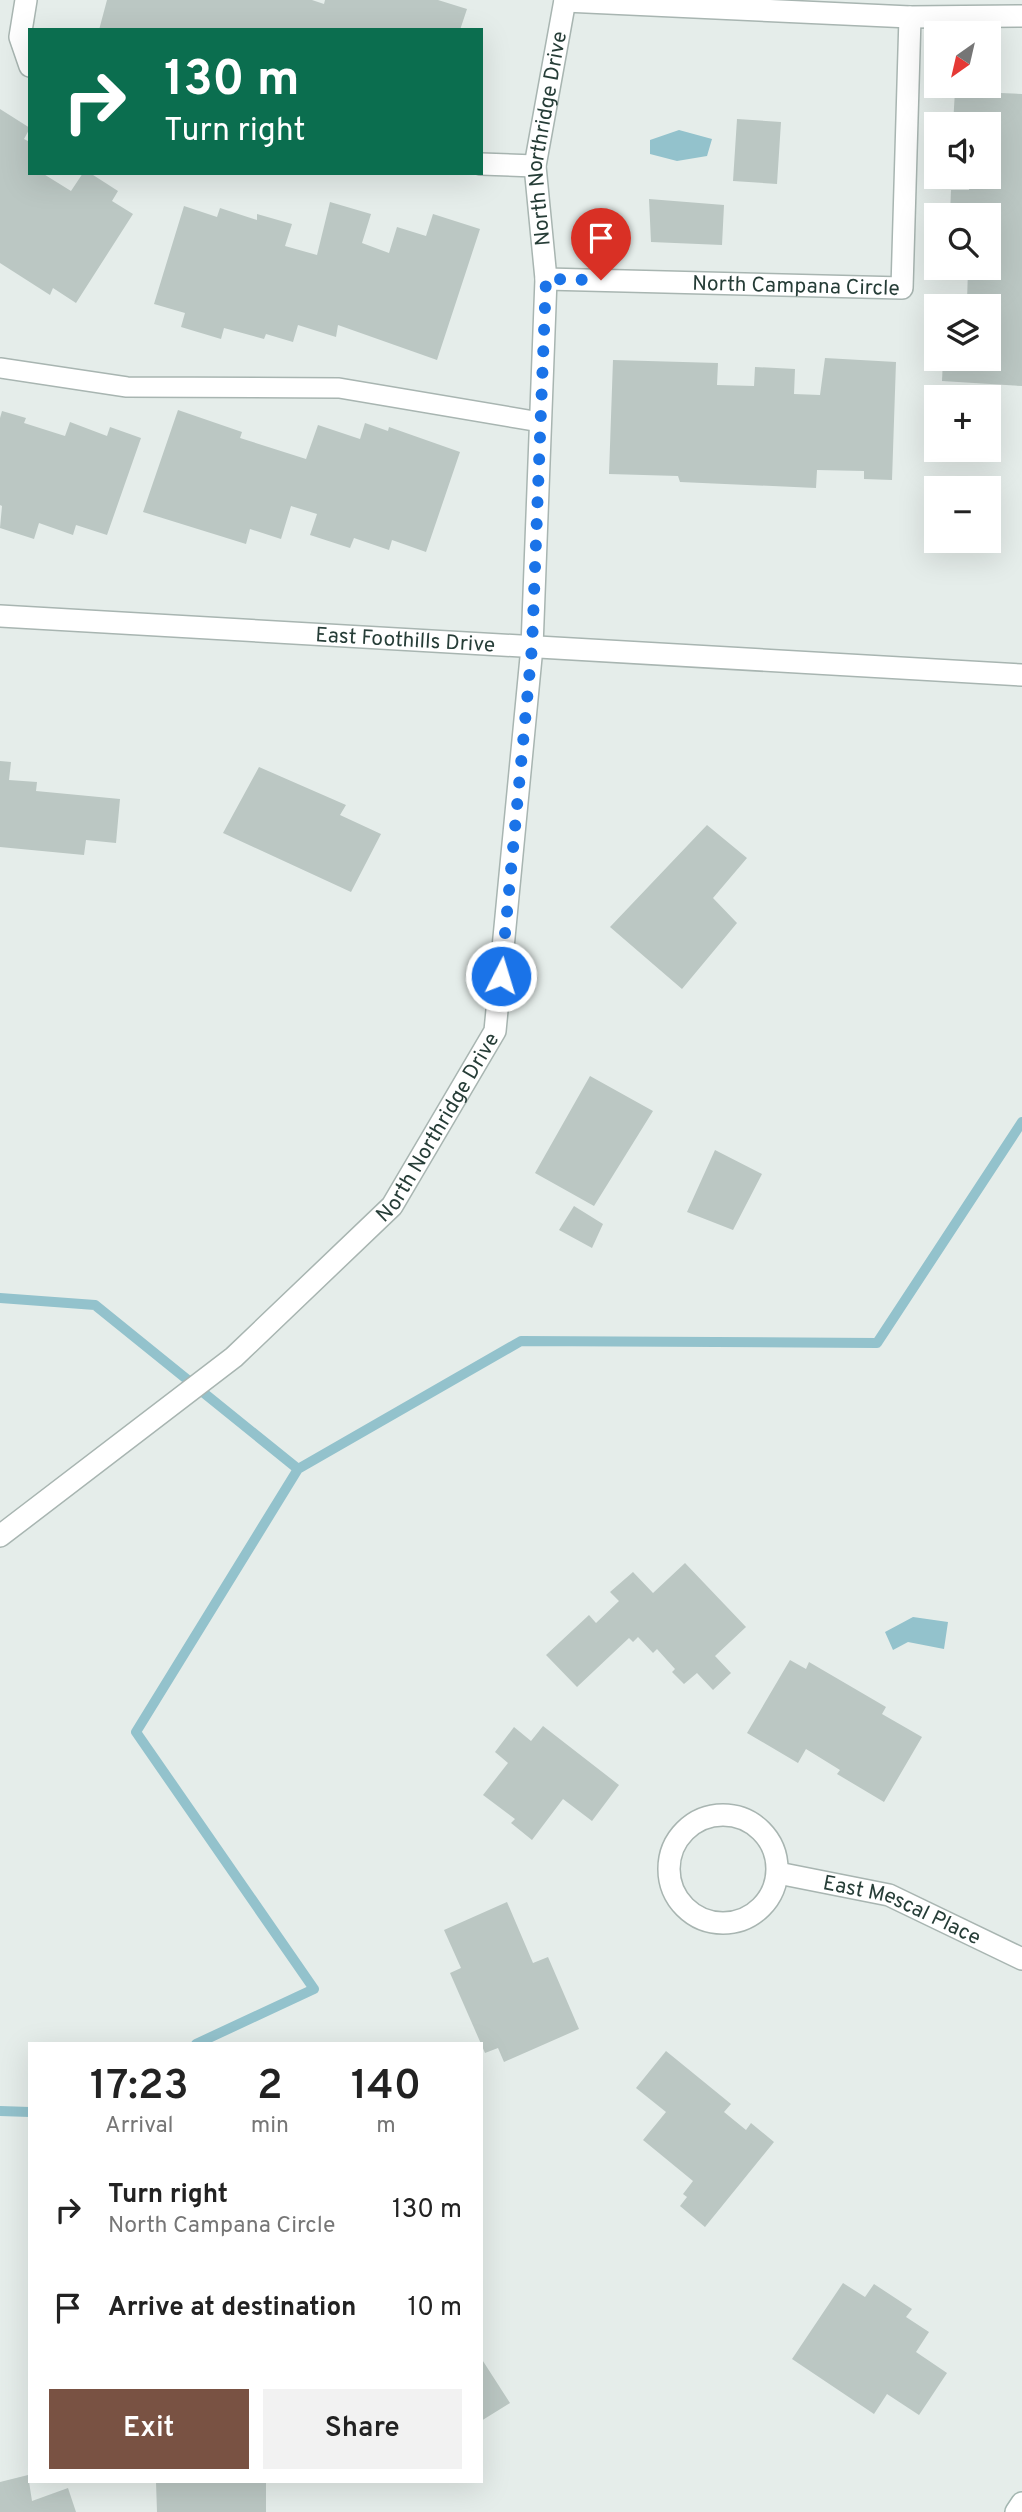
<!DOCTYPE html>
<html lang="en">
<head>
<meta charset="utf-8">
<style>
	:root { --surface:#fff; --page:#f2f2f2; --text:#222; --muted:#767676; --accent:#795243 }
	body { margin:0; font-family:Overpass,sans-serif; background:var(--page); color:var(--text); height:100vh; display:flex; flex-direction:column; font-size:26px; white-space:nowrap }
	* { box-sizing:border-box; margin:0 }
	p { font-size:23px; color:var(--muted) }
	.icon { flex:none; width:38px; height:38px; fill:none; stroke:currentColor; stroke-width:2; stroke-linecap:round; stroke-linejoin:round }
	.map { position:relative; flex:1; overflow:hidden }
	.details { position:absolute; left:28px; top:2042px; width:455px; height:441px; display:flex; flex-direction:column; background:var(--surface); border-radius:0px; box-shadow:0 7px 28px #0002 }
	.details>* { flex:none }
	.top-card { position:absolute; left:28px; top:28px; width:455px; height:147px; border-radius:0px; box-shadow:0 7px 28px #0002; background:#0b6e4f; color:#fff; overflow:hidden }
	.needle { width:46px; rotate:214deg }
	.controls { position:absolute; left:924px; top:21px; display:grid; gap:14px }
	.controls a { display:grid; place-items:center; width:77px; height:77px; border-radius:0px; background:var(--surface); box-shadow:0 7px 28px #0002; font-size:35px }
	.pin { position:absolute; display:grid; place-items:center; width:60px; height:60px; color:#fff; margin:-72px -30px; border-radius:50% 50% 50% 0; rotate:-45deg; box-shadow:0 0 7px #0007 }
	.pin .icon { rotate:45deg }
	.me { position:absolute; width:77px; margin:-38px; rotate:5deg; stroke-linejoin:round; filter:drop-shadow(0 0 5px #0008) }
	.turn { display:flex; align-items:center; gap:24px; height:147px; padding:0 21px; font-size:32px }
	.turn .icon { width:91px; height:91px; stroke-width:2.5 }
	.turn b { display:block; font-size:49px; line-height:60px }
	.eta { display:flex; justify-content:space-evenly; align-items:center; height:119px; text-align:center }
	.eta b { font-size:42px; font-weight:600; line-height:49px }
	.cta { display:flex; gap:14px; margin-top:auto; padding:14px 21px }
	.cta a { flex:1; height:80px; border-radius:0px; background:var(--accent); color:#fff; font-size:28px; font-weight:600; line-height:80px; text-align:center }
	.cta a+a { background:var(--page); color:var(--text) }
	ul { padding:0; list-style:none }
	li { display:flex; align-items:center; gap:21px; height:98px; padding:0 21px }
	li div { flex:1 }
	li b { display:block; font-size:26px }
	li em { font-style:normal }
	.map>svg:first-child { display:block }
	.water { fill:#93c2cc }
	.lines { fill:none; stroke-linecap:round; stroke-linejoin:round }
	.stream { stroke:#93c2cc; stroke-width:10 }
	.building { fill:#bbc7c3 }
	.lane-casing { stroke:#a8b5b1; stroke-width:22 }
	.street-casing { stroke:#a8b5b1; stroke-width:24 }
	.secondary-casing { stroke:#a4b7b1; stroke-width:24 }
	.lane { stroke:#fff; stroke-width:19 }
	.street { stroke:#fff; stroke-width:21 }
	.secondary { stroke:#fff; stroke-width:21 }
	.route { stroke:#1a73e8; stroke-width:12; stroke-dasharray:0 21.6 }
	.labels { text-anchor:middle; stroke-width:7; stroke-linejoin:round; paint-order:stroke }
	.street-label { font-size:21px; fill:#263d37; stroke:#f5f9f8 }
</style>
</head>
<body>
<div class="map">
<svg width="1022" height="2512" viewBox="0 0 1022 2512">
	<rect width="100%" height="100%" fill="#e5edea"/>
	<path class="water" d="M679 130 712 139 707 156 677 161 650 154V140Z
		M913 1617 948 1622 944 1649 908 1642 893 1650 885 1632Z"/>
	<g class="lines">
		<path class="stream" d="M0 1298 95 1305 298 1469 521 1341 877 1343 1022 1122
			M196 2044 314 1989 136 1732 298 1469
			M0 2111 30 2112"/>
	</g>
	<path class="building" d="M107 0H312L324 4 325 0H438L467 9 460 30H99Z
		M955 91 1022 94V386L942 381 943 359H989V306H946V300L967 301 968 270H953V268H989V215H950L951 190H969L970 177H989V124H953Z
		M0 109 30 128 24 139 30 142V173H42L71 191 83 173H90L118 191 112 201 133 214 76 303 53 288 50 295 0 263Z
		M737 119 781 122 777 184 733 181Z
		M649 199 724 205 722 245 651 242Z
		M330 202 371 214 362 243 389 253 397 227 426 236 433 214 480 229 437 360 338 325 336 337 298 325 293 342 266 334 264 339 224 328 221 339 181 327 185 313 154 304 184 206 217 217 220 208 257 220V214L292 224 285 246 317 255Z
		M825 358 896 362 892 480 864 479V471L817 470 816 488 680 482 678 476 609 474 613 360 718 363 717 385 754 386 755 367 795 369 794 394 820 395Z
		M178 410 242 432 240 438 306 459 318 425 360 439 365 423 388 431 389 427 460 452 426 552 392 540 389 550 354 538 350 548 310 535 317 514 291 506 281 539 250 529 246 544 143 512Z
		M2 411 26 418 24 423 65 436 70 422 107 436 110 427 141 438 107 535 76 525 73 535 39 523 34 539 0 528 2 506 0 505V418Z
		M0 761 11 762 9 780 37 782 36 791 120 799 116 843 86 840 84 855 0 847Z
		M259 767 346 805 340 815 381 834 351 892 223 833Z
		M707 825 747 858 713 898 737 923 682 989 610 927Z
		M590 1076 653 1111 594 1206 535 1173Z
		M715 1150 762 1174 733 1230 687 1212Z
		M574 1206 603 1224 592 1248 559 1230Z
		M685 1563 746 1627 715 1656 731 1673 713 1690 697 1673 684 1684 672 1672 675 1669 657 1649 653 1653 638 1637 633 1642 629 1638 577 1687 546 1655 589 1615 596 1623 619 1601 610 1592 633 1572 653 1593Z
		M790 1660 806 1669 809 1662 886 1707 882 1714 922 1737 884 1802 837 1774 840 1770 806 1749 798 1763 747 1733Z
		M543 1726 619 1785 592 1821 563 1799 532 1840 511 1823 515 1819 483 1795 508 1763 495 1752 514 1727 531 1741Z
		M507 1902 533 1963 548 1957 579 2029 504 2062 498 2048 485 2053 450 1973 461 1968 444 1930Z
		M666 2051 731 2104 724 2112 746 2130 751 2123 774 2142 705 2227 680 2206 687 2197 683 2194 693 2181 643 2140 666 2112 636 2088Z
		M843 2283 865 2297 874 2284 912 2309 906 2317 929 2332 916 2352 947 2373 919 2415 887 2394 874 2414 792 2359Z
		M481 2358 510 2403 481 2421Z
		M28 2475 32 2501 68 2488 76 2512H0V2482Z
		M156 2482H266V2512H157Z"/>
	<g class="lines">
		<defs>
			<path id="lane" d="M0 368 127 387 339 388 540 422"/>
			<g id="street">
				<path d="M26 0 20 37 30 66"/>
				<path d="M565 1 910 17 1022 16"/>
				<path d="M481 164 535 166"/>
				<path id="s1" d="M546 279 902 288 910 17"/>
				<path id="s2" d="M0 616 1022 675"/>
				<path id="s3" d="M0 1536 234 1357 392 1206 495 1031 532 647 546 279 535 166 565 0"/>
				<circle cx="723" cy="1869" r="54"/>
				<path id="s4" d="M778 1873 889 1895 1022 1959"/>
			</g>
			<path id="secondary" d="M1016 2512 1022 2503"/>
		</defs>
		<use href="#lane" class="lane-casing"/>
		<use href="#street" class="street-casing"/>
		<use href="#secondary" class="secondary-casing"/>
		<use href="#lane" class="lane"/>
		<use href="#street" class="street"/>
		<use href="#secondary" class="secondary"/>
	</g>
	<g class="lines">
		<path class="route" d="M501 976 532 647 546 279 601 280"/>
	</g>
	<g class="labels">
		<g class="street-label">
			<text dy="7" stroke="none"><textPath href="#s3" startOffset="1612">North Northridge Drive</textPath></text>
			<text dy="7" stroke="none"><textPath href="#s1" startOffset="250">North Campana Circle</textPath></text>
			<text dy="7" stroke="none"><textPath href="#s2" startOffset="406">East Foothills Drive</textPath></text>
			<text dy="7" stroke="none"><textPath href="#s3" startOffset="604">North Northridge Drive</textPath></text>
			<text dy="7" stroke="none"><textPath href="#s4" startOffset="130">East Mescal Place</textPath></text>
		</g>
	</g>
</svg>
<div class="controls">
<a><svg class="needle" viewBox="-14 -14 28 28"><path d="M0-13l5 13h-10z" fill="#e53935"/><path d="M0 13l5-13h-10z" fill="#767676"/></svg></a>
<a><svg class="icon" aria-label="sound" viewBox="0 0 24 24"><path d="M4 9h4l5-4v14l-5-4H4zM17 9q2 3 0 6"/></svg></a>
<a><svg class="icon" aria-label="search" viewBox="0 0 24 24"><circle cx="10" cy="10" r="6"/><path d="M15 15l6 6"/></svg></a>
<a><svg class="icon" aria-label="layers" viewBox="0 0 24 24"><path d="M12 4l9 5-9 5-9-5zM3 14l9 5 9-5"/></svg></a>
<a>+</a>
<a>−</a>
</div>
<div class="pin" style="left:601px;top:280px;background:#d93025"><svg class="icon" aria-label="arrive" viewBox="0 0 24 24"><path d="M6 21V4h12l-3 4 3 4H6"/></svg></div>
<svg class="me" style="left:501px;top:976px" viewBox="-20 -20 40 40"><circle r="17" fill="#1a73e8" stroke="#fff" stroke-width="3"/><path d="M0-11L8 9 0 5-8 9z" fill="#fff"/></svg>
<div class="top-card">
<div class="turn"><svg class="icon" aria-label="right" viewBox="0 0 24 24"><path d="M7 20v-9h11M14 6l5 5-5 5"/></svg><div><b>130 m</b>Turn right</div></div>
</div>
<section class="details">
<div class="eta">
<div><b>17:23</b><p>Arrival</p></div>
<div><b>2</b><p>min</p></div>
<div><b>140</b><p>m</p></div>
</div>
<ul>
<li><svg class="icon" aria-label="right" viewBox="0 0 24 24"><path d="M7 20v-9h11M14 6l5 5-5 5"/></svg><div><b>Turn right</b><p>North Campana Circle</p></div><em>130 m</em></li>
<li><svg class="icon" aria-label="arrive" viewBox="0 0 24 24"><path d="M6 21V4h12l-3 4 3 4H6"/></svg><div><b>Arrive at destination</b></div><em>10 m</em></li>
</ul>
<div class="cta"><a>Exit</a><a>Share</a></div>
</section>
</div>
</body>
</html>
